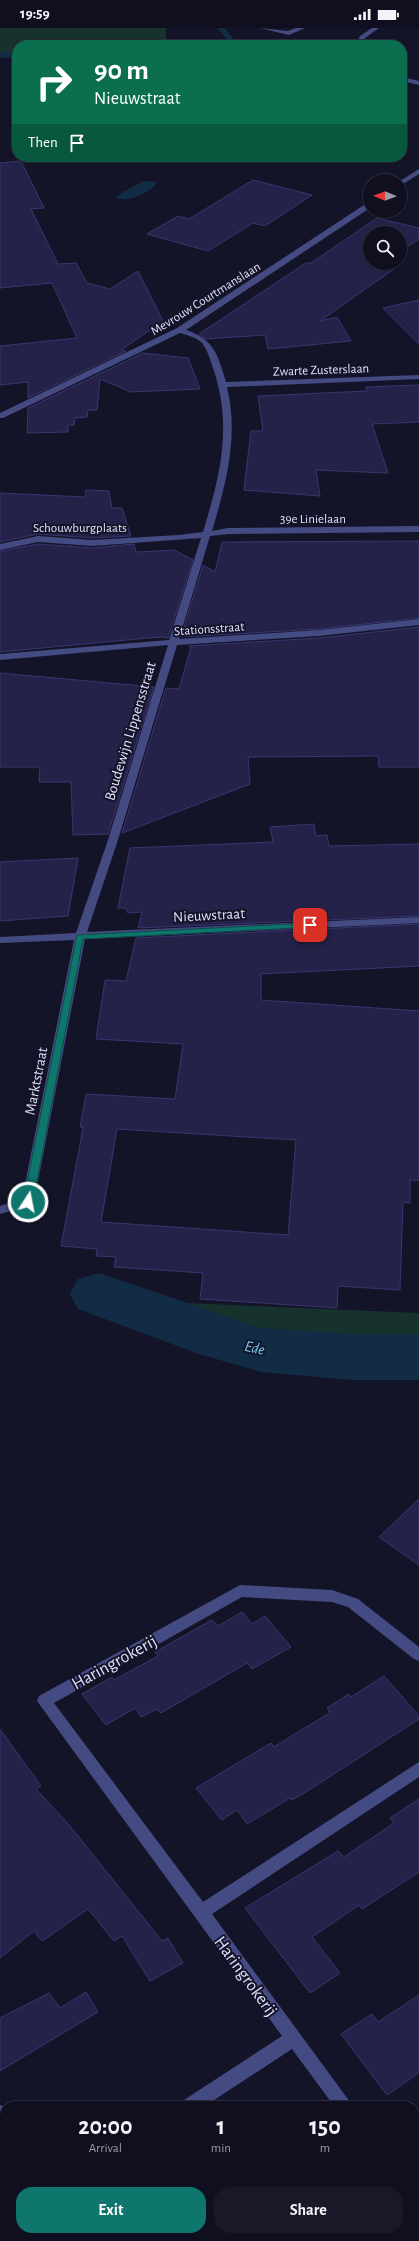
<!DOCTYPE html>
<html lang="en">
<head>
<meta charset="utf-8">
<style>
	:root { --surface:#0f0f1f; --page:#181828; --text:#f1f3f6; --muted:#9b9ca4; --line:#2f2f3d; --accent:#0f766e }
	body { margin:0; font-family:"Alegreya Sans",sans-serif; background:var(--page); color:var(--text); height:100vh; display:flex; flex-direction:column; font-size:15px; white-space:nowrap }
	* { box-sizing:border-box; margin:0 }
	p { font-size:13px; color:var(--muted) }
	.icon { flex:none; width:22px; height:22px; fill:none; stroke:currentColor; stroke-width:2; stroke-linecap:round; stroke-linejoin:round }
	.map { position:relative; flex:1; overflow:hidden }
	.side { position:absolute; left:0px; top:2073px; width:419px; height:140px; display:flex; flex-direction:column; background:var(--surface); border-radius:16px 16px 0 0; box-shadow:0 1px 3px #0004,0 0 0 1px var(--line) }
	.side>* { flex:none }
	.hud { position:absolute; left:12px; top:12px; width:395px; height:122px; border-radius:16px; box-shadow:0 1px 3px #0004,0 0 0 1px var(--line); background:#0b6e4f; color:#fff; overflow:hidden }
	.needle { width:26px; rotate:271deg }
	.tools { position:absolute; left:363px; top:146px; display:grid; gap:8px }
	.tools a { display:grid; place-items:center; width:44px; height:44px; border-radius:50%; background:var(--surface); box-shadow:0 1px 3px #0004,0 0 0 1px var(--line); font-size:20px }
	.pin { position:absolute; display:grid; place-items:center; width:34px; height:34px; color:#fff; margin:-17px; border-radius:8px; box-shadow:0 2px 6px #0006 }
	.me { position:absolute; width:44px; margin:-22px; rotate:11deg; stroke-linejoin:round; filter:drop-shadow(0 0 3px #0008) }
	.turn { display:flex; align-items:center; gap:14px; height:84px; padding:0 16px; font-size:18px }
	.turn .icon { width:52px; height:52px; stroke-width:2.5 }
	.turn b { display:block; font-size:28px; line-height:34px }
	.then { display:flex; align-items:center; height:38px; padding:0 16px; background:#0003; gap:8px; font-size:15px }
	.eta { display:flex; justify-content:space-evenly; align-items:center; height:68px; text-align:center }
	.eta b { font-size:24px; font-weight:600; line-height:28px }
	.button { display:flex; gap:8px; margin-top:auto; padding:8px 16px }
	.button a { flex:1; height:46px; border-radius:16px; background:var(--accent); color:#fff; font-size:16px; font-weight:600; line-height:46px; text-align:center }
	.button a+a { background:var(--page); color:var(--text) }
	.status { display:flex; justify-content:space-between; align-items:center; height:28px; padding:0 20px; background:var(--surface); direction:ltr }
	.status svg { height:11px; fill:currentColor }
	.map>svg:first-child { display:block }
	.green { fill:#17322d }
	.water { fill:#112c44 }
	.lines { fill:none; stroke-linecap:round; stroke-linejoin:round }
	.stream { stroke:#112c44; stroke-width:5.5 }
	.river { fill:#112c44; fill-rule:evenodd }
	.building { fill:#242248; stroke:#393671; fill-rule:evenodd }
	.minor { fill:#444b82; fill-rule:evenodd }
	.route { fill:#0f766e; stroke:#0a4d48 }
	.labels { text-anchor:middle; stroke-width:4; stroke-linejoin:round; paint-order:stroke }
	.far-street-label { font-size:13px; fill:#dfe0fb; stroke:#141429 }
	.street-label { font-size:15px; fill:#dfe0fb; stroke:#141429 }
	.water-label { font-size:16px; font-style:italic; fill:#78cbf0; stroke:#141429 }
	.near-street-label { font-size:18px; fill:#dfe0fb; stroke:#141429 }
</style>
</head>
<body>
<div class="status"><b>19:59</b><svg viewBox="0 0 49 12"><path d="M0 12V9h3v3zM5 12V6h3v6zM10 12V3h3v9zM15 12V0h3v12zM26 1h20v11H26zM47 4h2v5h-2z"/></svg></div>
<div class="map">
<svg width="419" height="2213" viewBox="0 0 419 2213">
	<rect width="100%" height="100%" fill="#141429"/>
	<path class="green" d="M0 0H166V17H17V25H0Z
		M161 1274 419 1285V1329H352L261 1322 220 1310 158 1287Z"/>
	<path class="water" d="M144 153 157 154C151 165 127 175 115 170L123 164Z"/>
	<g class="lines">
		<path class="stream" d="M221 0 234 16 225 17
			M0 27 17 26"/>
		<path class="river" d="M99 1245 261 1300 352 1306H419V1352H352L261 1344 199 1326 78 1281 70 1266 78 1251Z"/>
	</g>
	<path class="building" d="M21 133 44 180 31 181 58 236 76 235 87 255 110 261 138 243 163 293 121 322 126 323 28 370V354L0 357V318L77 310 52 255 0 260V135Z
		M253 152 312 167 265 198 253 195 208 223 147 206 178 188 189 191Z
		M377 190 419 200V211L400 224V205H370V235H383L379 237 394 241 320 293 337 289 351 313 268 321 265 307 206 311 199 306 306 235H311Z
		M419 272V316L383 280Z
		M143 325 188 330 200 361 131 364 100 351 97 382H88L87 389 75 390 74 397H68V404L27 405 28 380Z
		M419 357V394L372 396 388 445 316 442 320 468 244 462 251 403H263L258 368 367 363 366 359Z
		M86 462 109 463 112 480H122L131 508 92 510 38 506 0 514V465L85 469Z
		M419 513V590L319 601 181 609 203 537 215 544 222 514Z
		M38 516 92 520 134 516 136 524 174 522 193 532 168 610 163 609 148 610 0 624V523Z
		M419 599V739H379L378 728 248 729 250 756 122 805 166 660 179 661 191 619 189 618 319 610Z
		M0 645 154 659 108 806 73 807 71 754H39L40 739H0Z
		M314 796 316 808 327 807 329 818 419 816V888L138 900 142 884 128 885 126 880H118L130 820 273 814 270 799Z
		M78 830 68 888 0 893V834Z
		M419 896V938L261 946V972L419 983V1152H410V1175L403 1174 400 1262 338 1258 337 1280 200 1271 203 1245 114 1239 116 1229 96 1228 97 1221 61 1218 79 1122 83 1099H80L86 1066 175 1071 183 1016 96 1011 105 952 126 953 136 910ZM117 1101 296 1112 288 1207 101 1194Z
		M419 1471V1537L379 1509Z
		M242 1584 252 1596 265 1588 291 1619 252 1641 247 1635 161 1685 157 1681 141 1689 135 1680 106 1697 82 1666 112 1649 114 1652 158 1628 155 1624 212 1592 218 1598Z
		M384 1648 419 1688V1691L309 1762 292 1772 290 1770 247 1796 237 1782 222 1792 196 1760 271 1715 274 1719 303 1701 330 1685 327 1680 349 1666 351 1669Z
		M0 1701 41 1758 36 1761 70 1798 162 1913 168 1910 183 1935 150 1953 122 1908 114 1913 88 1881 42 1913 34 1903 0 1930Z
		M419 1771V1844L362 1881 359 1877 312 1909 340 1945 310 1965 245 1880 338 1823 344 1829 394 1795 390 1790Z
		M86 1964 98 1984 0 2043V1990L49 1965 60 1980Z
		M419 1967V2045L387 2067 341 2006 372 1986 378 1994Z"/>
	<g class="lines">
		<path class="minor" d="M260 0 288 3 296 0H305L289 7Z
			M372 0H379L365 10 362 17H356L360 8Z
			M402 49 419 53V57L402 53Z
			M419 141V146L400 158V153Z
			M367 175H370V180L186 302C214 311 218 327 226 354L419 347V351L227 359C239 408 226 456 212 503L228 500 419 498V504L228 506 210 508 179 611 319 602 419 591V597L319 608 177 617 117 815 87 904 419 889V895L85 911 34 1174 32 1177 0 1186V1178L22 1171 74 912 0 915V909L76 905 107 815 168 617 0 632V626L169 612 201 510 92 518 38 514 0 522V516L38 508 92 512 179 507 203 504C220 448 233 398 213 340 210 332 207 319 200 313 194 309 187 307 180 305L3 390H0V385L177 300Z
			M240 1557 332 1562 358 1571 419 1619V1633L414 1631 348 1579 332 1574 242 1569 54 1675 203 1874 419 1734V1749L212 1886 353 2078H334L292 2021 205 2078H181L184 2072 282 2008 37 1673 39 1668Z
			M0 2077 5 2079V2100L0 2098Z
			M419 2106V2126L414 2128V2109Z
			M414 2162 419 2164V2186L414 2184Z
			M78 2208H97L99 2213H80Z"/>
	</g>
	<path class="route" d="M310 895H313V899L83 911 33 1174 28 1177 25 1176 23 1174 77 907Z"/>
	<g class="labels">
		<g class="far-street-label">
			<text transform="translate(205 270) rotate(-32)" y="5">Mevrouw Courtmanslaan</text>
			<text transform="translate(321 341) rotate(-2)" y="5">Zwarte Zusterslaan</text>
			<text x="313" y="495">39e Linielaan</text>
			<text x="80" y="504">Schouwburgplaats</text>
			<text transform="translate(209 600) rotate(-4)" y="5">Stationsstraat</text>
		</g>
		<g class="street-label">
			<text transform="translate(130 703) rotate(-73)" y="5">Boudewijn Lippensstraat</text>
			<text transform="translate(209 887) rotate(-3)" y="5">Nieuwstraat</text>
			<text transform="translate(36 1053) rotate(-79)" y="5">Marktstraat</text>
		</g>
		<g class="water-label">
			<text transform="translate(255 1319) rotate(13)" y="6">Ede</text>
		</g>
		<g class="near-street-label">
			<text transform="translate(114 1634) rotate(-29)" y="6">Haringrokerij</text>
			<text transform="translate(246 1948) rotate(54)" y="6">Haringrokerij</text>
		</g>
	</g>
</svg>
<div class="tools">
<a><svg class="needle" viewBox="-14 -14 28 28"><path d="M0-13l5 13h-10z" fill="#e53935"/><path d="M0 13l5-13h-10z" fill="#9b9ca4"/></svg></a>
<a><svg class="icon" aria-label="search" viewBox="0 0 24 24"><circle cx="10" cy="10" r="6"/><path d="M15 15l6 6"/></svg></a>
</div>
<div class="pin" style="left:310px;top:897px;background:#d93025"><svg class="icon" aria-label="arrive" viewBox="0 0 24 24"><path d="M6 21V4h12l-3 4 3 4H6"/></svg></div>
<svg class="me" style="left:28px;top:1174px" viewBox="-20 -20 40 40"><circle r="17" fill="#0f766e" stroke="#fff" stroke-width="3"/><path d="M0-11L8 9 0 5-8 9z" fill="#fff"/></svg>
<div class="hud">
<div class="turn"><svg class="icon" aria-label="right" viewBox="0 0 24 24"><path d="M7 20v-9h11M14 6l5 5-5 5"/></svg><div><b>90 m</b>Nieuwstraat</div></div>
<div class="then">Then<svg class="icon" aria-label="arrive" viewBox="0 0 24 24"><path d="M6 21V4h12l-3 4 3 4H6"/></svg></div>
</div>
<section class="side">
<div class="eta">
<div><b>20:00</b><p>Arrival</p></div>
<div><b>1</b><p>min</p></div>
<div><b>150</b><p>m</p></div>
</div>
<div class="button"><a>Exit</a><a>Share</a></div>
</section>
</div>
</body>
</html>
